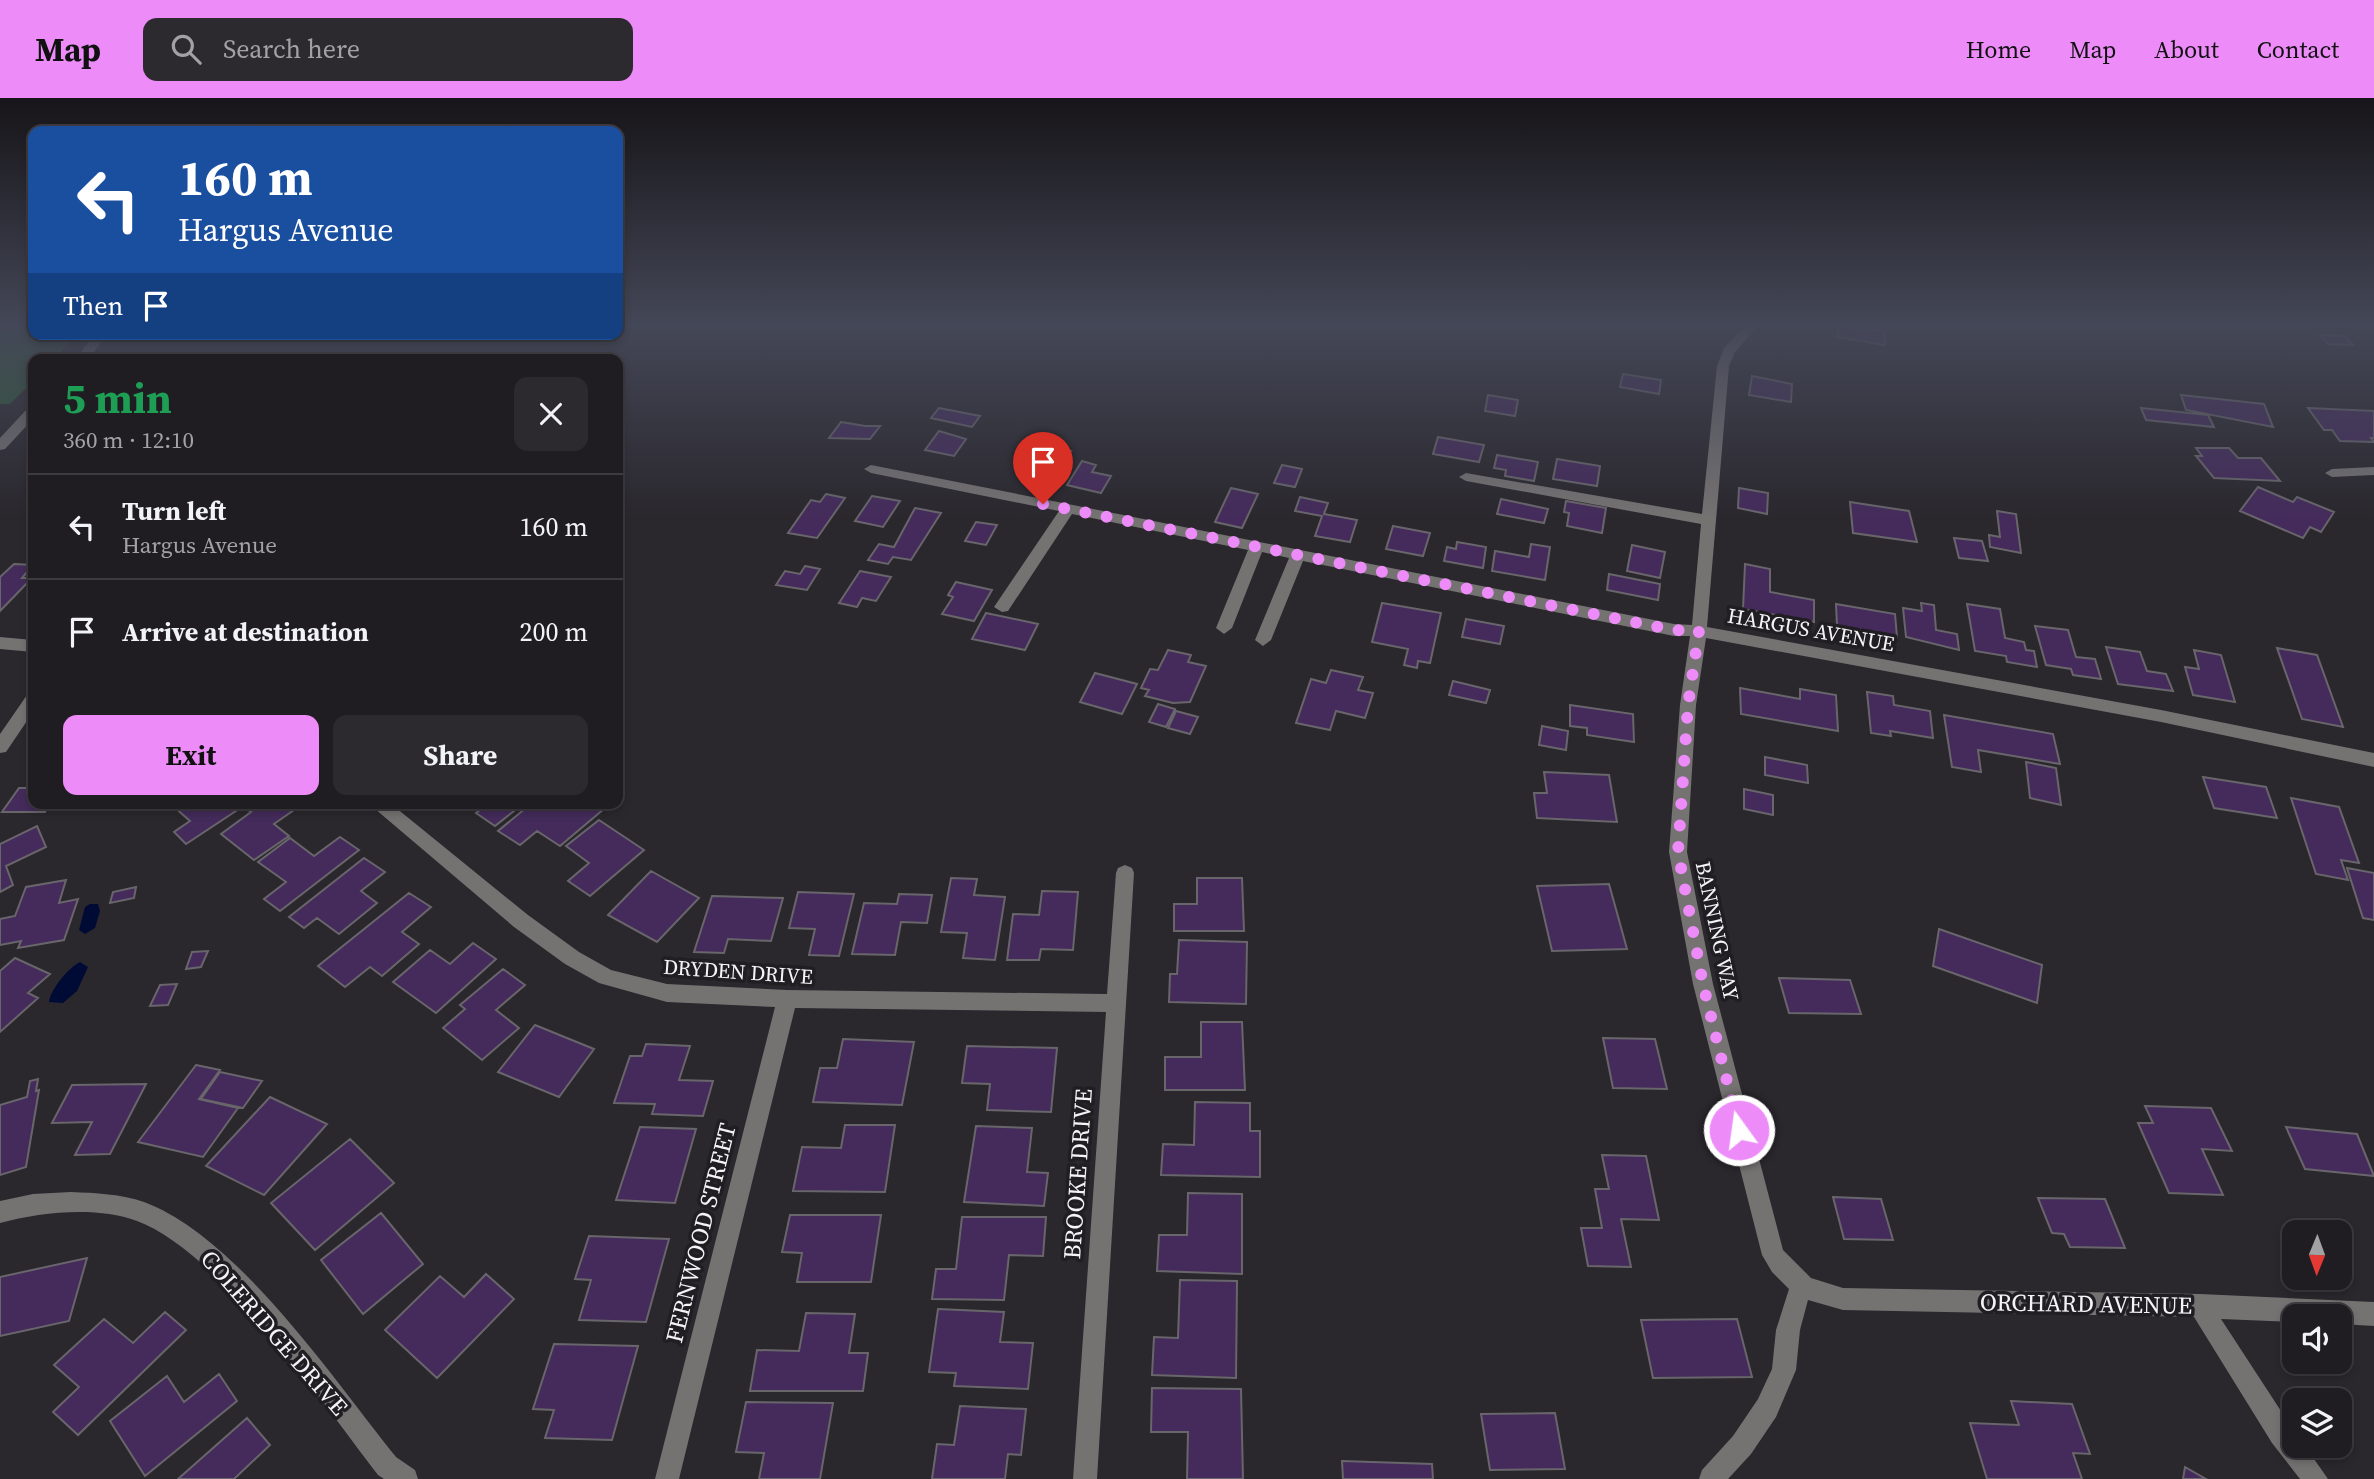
<!DOCTYPE html>
<html lang="en">
<head>
<meta charset="utf-8">
<style>
	:root { --surface:#201d22; --page:#2d2a2f; --text:#f1f3f6; --muted:#a2a2a5; --line:#3d3b40; --accent:#ed8cf9 }
	body { margin:0; font-family:"Source Serif 4",serif; background:var(--page); color:var(--text); height:100vh; display:flex; flex-direction:column; font-size:26px; white-space:nowrap }
	* { box-sizing:border-box; margin:0 }
	p { font-size:23px; color:var(--muted) }
	.icon { flex:none; width:38px; height:38px; fill:none; stroke:currentColor; stroke-width:2; stroke-linecap:round; stroke-linejoin:round }
	.map { position:relative; flex:1; overflow:hidden }
	.drawer { position:absolute; left:28px; top:256px; width:595px; height:455px; display:flex; flex-direction:column; background:var(--surface); border-radius:14px; box-shadow:0 4px 10px #0003,0 0 0 2px var(--line) }
	.drawer>* { flex:none }
	.banner { position:absolute; left:28px; top:28px; width:595px; height:214px; border-radius:14px; box-shadow:0 4px 10px #0003,0 0 0 2px var(--line); background:#1a4fa0; color:#fff; overflow:hidden }
	.needle { width:46px; rotate:181deg }
	.buttons { position:absolute; left:2282px; top:1122px; display:grid; gap:14px }
	.buttons a { display:grid; place-items:center; width:70px; height:70px; border-radius:14px; background:var(--surface); box-shadow:0 4px 10px #0003,0 0 0 2px var(--line); font-size:35px }
	.pin { position:absolute; display:grid; place-items:center; width:60px; height:60px; color:#fff; margin:-72px -30px; border-radius:50% 50% 50% 0; rotate:-45deg; box-shadow:0 0 7px #0007 }
	.pin .icon { rotate:45deg }
	.me { position:absolute; width:77px; margin:-38px; rotate:346deg; stroke-linejoin:round; filter:drop-shadow(0 0 5px #0008) }
	.turn { display:flex; align-items:center; gap:24px; height:147px; padding:0 35px; font-size:32px }
	.turn .icon { width:91px; height:91px; stroke-width:2.5 }
	.turn b { display:block; font-size:49px; line-height:60px }
	.then { display:flex; align-items:center; height:66px; padding:0 35px; background:#0003; gap:14px; font-size:26px }
	.round { display:grid; place-items:center; flex:none; width:74px; height:74px; border-radius:14px; background:var(--page) }
	.summary { display:flex; align-items:center; justify-content:space-between; height:119px; padding:0 35px }
	h1 { font-size:42px; font-weight:700; line-height:52px; color:#1e9e55 }
	.cta { display:flex; gap:14px; margin-top:auto; padding:14px 35px }
	.cta a { flex:1; height:80px; border-radius:14px; background:var(--accent); color:#111; font-size:28px; font-weight:700; line-height:80px; text-align:center }
	.cta a+a { background:var(--page); color:var(--text) }
	ul { padding:0; list-style:none }
	li { display:flex; align-items:center; gap:21px; height:105px; padding:0 35px; border-top:2px solid var(--line) }
	li div { flex:1 }
	li b { display:block; font-size:26px }
	li em { font-style:normal }
	header { display:flex; align-items:center; gap:42px; box-sizing:border-box; height:98px; padding:0 35px; background:var(--accent); color:#111 }
	header strong { font-size:33px }
	nav { display:flex; gap:38px; margin-inline-start:auto; font-size:24px }
	.search { width:490px; height:63px; background:var(--page); display:flex; align-items:center; gap:18px; box-sizing:border-box; padding:0 24px; border-radius:14px; color:var(--muted); font-size:26px }
	.map>svg:first-child { display:block }
	.green { fill:#2c5c36 }
	.water { fill:#000b35 }
	.building { fill:#442b5b; stroke:#68656b; stroke-width:2 }
	.lines { fill:none; stroke-linecap:round; stroke-linejoin:round }
	.minor { fill:#757272; fill-rule:evenodd }
	.route { stroke:#ed8cf9; stroke-width:12; stroke-dasharray:0 21.6 }
	.labels { text-anchor:middle; stroke-width:7; stroke-linejoin:round; paint-order:stroke }
	.street-label { font-size:21px; fill:#f4f3f6; stroke:#201e23 }
	.near-street-label { font-size:24px; fill:#f4f3f6; stroke:#201e23 }
</style>
</head>
<body>
<header>
<strong>Map</strong>
<div class="search"><svg class="icon" aria-label="search" viewBox="0 0 24 24"><circle cx="10" cy="10" r="6"/><path d="M15 15l6 6"/></svg>Search here</div>
<nav><a>Home</a><a>Map</a><a>About</a><a>Contact</a></nav>
</header>
<div class="map">
<svg width="2374" height="1381" viewBox="0 0 2374 1381">
	<rect width="100%" height="100%" fill="#2a272d"/>
	<path class="green" d="M0 228H33V236H76L55 261H33V283L10 306H0Z"/>
	<path class="water" d="M90 806H98L100 813 95 830 85 836 79 832 85 809Z
		M80 864 88 869 77 893 63 905 49 904C50 892 69 869 80 864Z"/>
	<path class="building" d="M1838 228 1885 234V247L1838 239Z
		M2320 237 2345 238 2353 247 2328 246Z
		M1623 276 1661 282 1659 296 1620 289Z
		M1752 278 1792 286 1791 304 1749 297Z
		M1488 297 1518 302 1515 318 1485 313Z
		M2181 297 2264 306 2273 329 2186 312Z
		M939 310 980 318 972 329 931 320Z
		M2141 310 2208 317 2214 329 2146 322Z
		M2308 310 2374 313V340H2371L2374 344 2340 343 2332 332H2324Z
		M841 324 865 328H880L870 341 829 340Z
		M939 333 966 341 954 358 925 352Z
		M1438 339 1484 347 1479 364 1433 356Z
		M1047 349 1071 353 1056 378 1016 370 1024 356 1040 360Z
		M2196 350H2229L2238 360H2261L2280 383 2214 380 2196 358H2202Z
		M1497 357 1538 364 1534 383 1505 378 1506 372 1494 370Z
		M1557 361 1600 368 1597 388 1553 381Z
		M1082 363 1096 367 1092 374 1111 378 1101 395 1067 387Z
		M1282 367 1302 371 1295 389 1274 385Z
		M2258 389 2293 404 2297 399 2334 414 2321 434 2310 429 2303 440 2240 413Z
		M1231 390 1258 396 1242 430 1215 424Z
		M1739 390 1768 395 1767 416 1738 410Z
		M826 396 845 400 817 440 788 435 811 402 820 404Z
		M872 398 900 403 883 429 855 423Z
		M1300 399 1328 405 1324 416 1357 422 1350 444 1315 438 1322 418 1295 413Z
		M1501 401 1548 411 1544 425 1497 416Z
		M1566 403 1606 410 1602 435 1567 428 1569 415 1564 414Z
		M1850 404 1909 413 1917 444 1853 435Z
		M915 410 941 415 911 462 893 459 888 466 868 462 879 446 894 449Z
		M1997 413 2016 416 2021 455 1990 449 1989 437 2000 439Z
		M976 424 997 427 986 447 965 443Z
		M1393 428 1430 435 1423 458 1386 451Z
		M1954 440 1982 443 1988 463 1959 460Z
		M1457 444 1486 449 1483 470 1444 463 1447 449 1456 451Z
		M1531 446 1550 449 1545 482 1492 473 1495 453 1529 459Z
		M1632 447 1665 454 1660 480 1627 473Z
		M14 466 33 467 22 480H32L0 513V479Z
		M1745 466 1770 471V494L1814 502V524L1743 511Z
		M805 468 820 471 807 492 776 487 785 473 800 476Z
		M860 473 891 479 876 503 862 500 857 509 839 505Z
		M1609 476 1660 486 1658 502 1607 492Z
		M956 484 992 492 974 523 942 516 953 499 948 497Z
		M1382 505 1441 515 1430 565 1418 563 1417 570 1404 567 1408 551 1372 544Z
		M1921 505 1934 507 1936 532 1957 536 1959 552 1906 539 1903 510 1922 513Z
		M1836 506 1895 516 1897 539 1837 528Z
		M1967 506 2000 511 2005 540 2024 544 2026 552 2034 553 2037 569 2007 564 2006 558 1975 553Z
		M986 515 1038 526 1025 552 972 541Z
		M1466 521 1504 528 1500 546 1462 539Z
		M2035 528 2068 532 2076 559 2095 561 2101 581 2073 577 2071 571 2046 567Z
		M2106 549 2140 554 2147 573 2166 576 2173 593 2118 586Z
		M2277 550 2317 557 2343 629 2302 621Z
		M1168 552 1191 557 1188 564 1206 568 1190 604 1173 605 1145 598 1149 592 1141 590 1150 571 1158 572Z
		M2194 552 2221 557 2235 604 2193 597 2185 569 2199 571Z
		M1331 572 1363 579 1358 592 1373 595 1365 620 1336 613 1330 632 1296 625 1311 581 1326 585Z
		M1095 575 1137 586 1122 616 1080 604Z
		M1453 583 1490 592 1486 605 1449 597Z
		M1740 590 1800 601V591L1836 597 1838 633 1741 616Z
		M1867 594 1893 598 1894 607 1930 613 1933 640 1890 633 1891 638 1871 635Z
		M1158 606 1175 611 1166 629 1149 624Z
		M1570 607 1633 616 1634 644 1587 637V630L1570 628Z
		M1176 613 1198 619 1190 636 1168 630Z
		M1944 617 2053 636 2060 666 1978 652 1981 674 1952 669Z
		M1542 628 1568 633 1566 652 1539 647Z
		M1765 659 1807 667 1808 685 1765 677Z
		M2026 664 2056 670 2061 707 2030 700Z
		M1544 674 1609 677 1617 724 1537 720 1534 695H1547Z
		M2203 679 2266 689 2277 720 2214 710Z
		M19 690H33V705H85L50 706 45 714H2Z
		M1744 691 1773 697V717L1744 711Z
		M2291 700 2339 709 2359 765 2341 762 2348 782 2316 776Z
		M177 705H248L186 746 174 734 190 723 173 708Z
		M255 705 301 707 274 726 289 738 254 762 221 736 251 714 247 711Z
		M489 705H524L495 728 476 715Z
		M532 705H611L560 748 537 733 520 747 498 733Z
		M599 722 644 752 590 798 568 783 589 765 566 748Z
		M37 728 46 749 6 768 13 787 0 794V746Z
		M340 739 359 752 280 813 264 801 286 784 258 764 290 740 314 758Z
		M364 760 385 774 361 793 377 805 339 836 317 820 304 830 289 819Z
		M2347 770 2374 775V822L2363 820Z
		M651 773 699 800 657 844 608 817Z
		M951 780 977 781 974 797 1005 799 995 862 963 860 967 835 941 834Z
		M1197 780H1242L1244 833H1174V806H1197Z
		M66 782 59 805 78 801 64 842 18 850 21 843 0 847V821L15 818 26 789Z
		M1609 786 1627 851 1552 853 1537 788Z
		M136 789 134 800 110 805 113 794Z
		M1042 793 1078 794 1073 852 1041 851 1039 862H1007L1013 816 1039 817Z
		M798 794 854 796 839 858 809 857 815 831 789 830Z
		M409 795 431 809 402 834 419 846 382 878 370 869 345 889 318 868Z
		M899 796 932 797 927 825 901 824 895 857 852 856 864 805 897 806Z
		M712 798 783 800 771 843 728 841 724 855 694 854Z
		M1939 831 2042 867 2037 905 1933 868Z
		M1179 842 1247 844 1246 906 1169 904 1170 876H1177Z
		M473 845 496 861 436 915 393 884 430 852 450 866Z
		M208 853 201 869 186 871 192 854Z
		M15 860 50 876 28 895 38 900 0 934V873Z
		M503 871 525 887 496 912 519 930 482 962 443 930 465 911 460 907Z
		M1779 880 1850 882 1861 916 1789 915Z
		M177 886 168 907 150 908 160 887Z
		M1201 924H1242L1245 992H1165V959H1201Z
		M535 927 594 951 559 999 498 974Z
		M1603 940 1655 941 1667 991 1613 990Z
		M843 941 914 944 902 1007 813 1004 820 970H837Z
		M646 946 690 948 679 982 713 983 703 1018 652 1016 655 1006 614 1005 630 958H642Z
		M967 948 1057 950 1051 1014 987 1012 990 986 962 985Z
		M196 967 220 972 199 1001 238 1010 203 1059 138 1044Z
		M220 974 262 983 243 1010 201 1001Z
		M38 981 36 993 39 992 26 1069 0 1077V1007L27 999 30 983Z
		M146 986 110 1056 75 1057 92 1024 52 1025 72 987Z
		M270 999 327 1026 264 1097 206 1068Z
		M1195 1004 1250 1005V1033H1260V1079L1161 1077 1163 1046 1194 1047Z
		M2145 1008 2211 1010 2232 1053 2202 1051 2223 1097 2169 1095 2138 1025H2153Z
		M845 1027H895L885 1094 793 1093 802 1049 841 1050Z
		M976 1028 1032 1030 1027 1074 1048 1075 1044 1108 964 1104Z
		M640 1029 696 1031 675 1105 616 1102Z
		M2286 1029 2357 1036 2374 1078 2305 1071Z
		M350 1041 394 1085 315 1152 271 1105Z
		M1602 1057 1646 1058 1659 1122 1621 1121 1631 1169 1588 1168 1581 1130H1602L1595 1091H1609Z
		M1188 1095 1242 1096V1176L1157 1173 1159 1137H1187Z
		M1833 1099 1881 1101 1893 1142 1844 1141Z
		M2038 1100 2105 1101 2125 1150 2070 1149 2064 1136 2052 1135Z
		M381 1115 423 1166 363 1216 321 1162Z
		M790 1117H881L871 1184H797L802 1155 782 1154Z
		M962 1119H1046L1043 1158 1009 1157 1004 1202 932 1201 936 1171H956Z
		M589 1138 669 1141 646 1224 579 1222 591 1182 575 1181Z
		M87 1160 69 1223 0 1238V1179Z
		M486 1176 514 1201 437 1280 385 1232 440 1178 464 1199Z
		M1180 1182 1237 1183 1236 1280 1152 1277 1154 1239 1178 1240Z
		M938 1211 1004 1214 1000 1244 1033 1245 1028 1291 954 1288 956 1275 929 1274Z
		M165 1214 186 1232 78 1337 53 1314 79 1289 54 1267 104 1221 133 1245Z
		M806 1215 855 1216 849 1255H868L863 1293H750L757 1252 799 1253Z
		M1737 1221 1752 1279 1653 1280 1641 1222Z
		M554 1246 638 1248 612 1342 545 1340 554 1312 533 1311Z
		M219 1276 237 1303 145 1378 110 1323 167 1278 184 1304Z
		M1152 1290 1241 1291 1243 1381H1187L1188 1334H1151Z
		M2011 1303 2072 1306 2090 1356 2073 1355 2082 1381H1987L1970 1325 2019 1327Z
		M746 1304 833 1305 820 1381H759L764 1355 736 1354Z
		M960 1308 1026 1311 1021 1357 1008 1356 1005 1381H932L937 1346 954 1347Z
		M1555 1315 1565 1371 1490 1372 1481 1316Z
		M247 1320 270 1347 234 1381H178Z
		M1342 1363 1432 1366 1433 1381H1343Z
		M2185 1369 2206 1381H2183Z"/>
	<g class="lines">
		<path class="minor" d="M1745 228H1758L1735 254 1729 268 1707 529 2161 612 2374 655V669L2161 624 1706 540 1696 607 1687 754 1713 886 1783 1152 1811 1180 1843 1190 2200 1196 2374 1204V1228L2340 1226V1218H2294V1224L2221 1221 2294 1333V1348H2305L2328 1381H2300L2272 1345 2194 1219 1843 1212 1808 1202 1800 1232 1796 1272 1776 1319 1751 1356 1728 1381H1699L1702 1372 1733 1338 1758 1301 1772 1271 1776 1232 1789 1191 1772 1174 1762 1157 1693 886 1669 754 1680 607 1690 538H1674L1303 463 1271 542 1263 548 1255 542 1289 460 1262 454 1232 530 1224 536 1216 530 1248 452 1072 416 1008 513 1002 514 994 509 1059 413 871 375 864 371 871 367 1674 526 1692 527 1701 426 1466 383 1459 379 1466 375 1702 416 1717 268 1724 250Z
			M94 236H107L89 261H76Z
			M33 309V321L5 351 0 352V340L28 310Z
			M2374 369V377L2332 379 2325 375 2332 371Z
			M0 539 33 542V554L0 551Z
			M33 595V614L6 654 0 655V636L27 597Z
			M368 705H390L528 817 579 854 611 872 667 886 787 892 1107 896 1116 775 1118 770 1125 767 1132 770 1134 775 1097 1381H1073L1106 914 795 910 679 1381H655L775 909 667 904 599 885 565 866 514 829Z
			M71 1094C96 1095 121 1096 144 1104 238 1139 334 1282 396 1359L415 1372 418 1381H384L378 1377C323 1306 220 1154 137 1123 96 1108 42 1114 0 1125V1103L33 1096Z"/>
	</g>
	<linearGradient id="sky" x2="0" y2="1"><stop stop-color="#171519"/><stop offset="0.54" stop-color="#444757"/><stop offset="1" stop-color="#444757" stop-opacity="0"/></linearGradient>
	<rect width="2374" height="421" fill="url(#sky)"/>
	<g class="lines">
		<path class="route" d="M1043 406 1674 532 1699 533 1688 607 1678 754 1703 886 1739 1032"/>
	</g>
	<g class="labels">
		<g class="street-label">
			<text transform="translate(1811 532) rotate(10)" y="7">HARGUS AVENUE</text>
			<text transform="translate(1717 833) rotate(78)" y="7">BANNING WAY</text>
			<text transform="translate(738 874) rotate(4)" y="7">DRYDEN DRIVE</text>
		</g>
		<g class="near-street-label">
			<text transform="translate(1078 1076) rotate(-86)" y="8">BROOKE DRIVE</text>
			<text transform="translate(701 1135) rotate(-76)" y="8">FERNWOOD STREET</text>
			<text transform="translate(2086 1206) rotate(1)" y="8">ORCHARD AVENUE</text>
			<text transform="translate(274 1235) rotate(49)" y="8">COLERIDGE DRIVE</text>
		</g>
	</g>
</svg>
<div class="buttons">
<a><svg class="needle" viewBox="-14 -14 28 28"><path d="M0-13l5 13h-10z" fill="#e53935"/><path d="M0 13l5-13h-10z" fill="#a2a2a5"/></svg></a>
<a><svg class="icon" aria-label="sound" viewBox="0 0 24 24"><path d="M4 9h4l5-4v14l-5-4H4zM17 9q2 3 0 6"/></svg></a>
<a><svg class="icon" aria-label="layers" viewBox="0 0 24 24"><path d="M12 4l9 5-9 5-9-5zM3 14l9 5 9-5"/></svg></a>
</div>
<div class="pin" style="left:1043px;top:406px;background:#d93025"><svg class="icon" aria-label="arrive" viewBox="0 0 24 24"><path d="M6 21V4h12l-3 4 3 4H6"/></svg></div>
<svg class="me" style="left:1739px;top:1032px" viewBox="-20 -20 40 40"><circle r="17" fill="#ed8cf9" stroke="#fff" stroke-width="3"/><path d="M0-11L8 9 0 5-8 9z" fill="#fff"/></svg>
<div class="banner">
<div class="turn"><svg class="icon" aria-label="left" viewBox="0 0 24 24"><path d="M17 20v-9H6M10 6l-5 5 5 5"/></svg><div><b>160 m</b>Hargus Avenue</div></div>
<div class="then">Then<svg class="icon" aria-label="arrive" viewBox="0 0 24 24"><path d="M6 21V4h12l-3 4 3 4H6"/></svg></div>
</div>
<section class="drawer">
<div class="summary"><div><h1>5 min</h1><p>360 m · 12:10</p></div><a class="round"><svg class="icon" aria-label="close" viewBox="0 0 24 24"><path d="M6 6l12 12M18 6L6 18"/></svg></a></div>
<ul>
<li><svg class="icon" aria-label="left" viewBox="0 0 24 24"><path d="M17 20v-9H6M10 6l-5 5 5 5"/></svg><div><b>Turn left</b><p>Hargus Avenue</p></div><em>160 m</em></li>
<li><svg class="icon" aria-label="arrive" viewBox="0 0 24 24"><path d="M6 21V4h12l-3 4 3 4H6"/></svg><div><b>Arrive at destination</b></div><em>200 m</em></li>
</ul>
<div class="cta"><a>Exit</a><a>Share</a></div>
</section>
</div>
</body>
</html>
